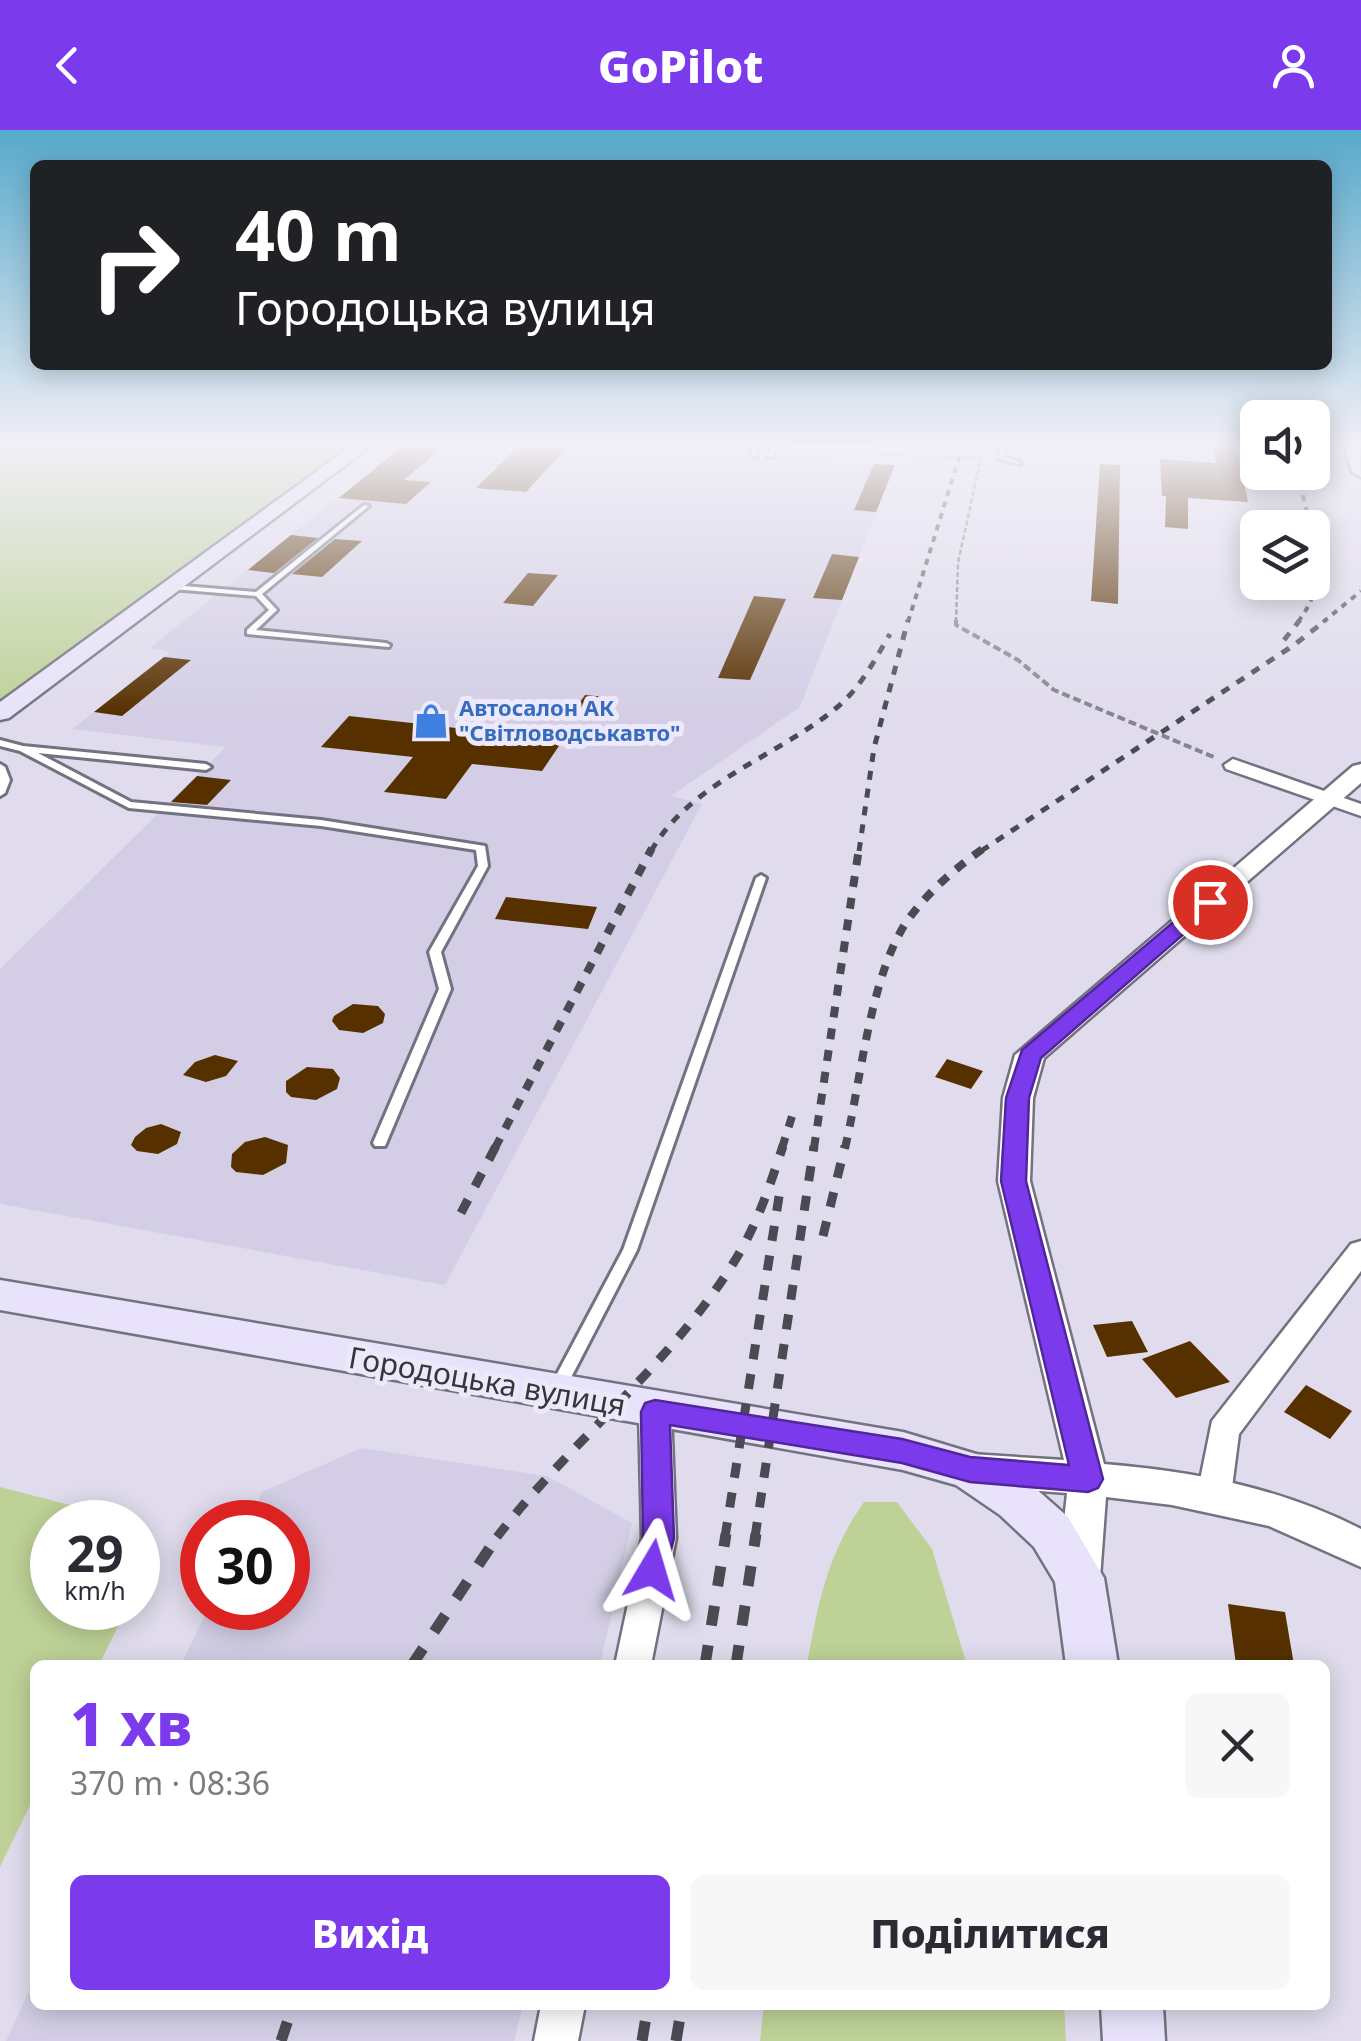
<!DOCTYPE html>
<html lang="uk">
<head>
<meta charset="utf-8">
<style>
	:root { --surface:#fff; --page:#f7f7f7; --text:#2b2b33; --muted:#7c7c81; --accent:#7c3aed }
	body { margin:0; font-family:"Noto Sans",sans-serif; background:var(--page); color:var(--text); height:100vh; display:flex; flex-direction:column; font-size:38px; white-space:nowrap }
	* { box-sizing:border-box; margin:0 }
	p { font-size:32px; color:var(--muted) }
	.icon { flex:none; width:55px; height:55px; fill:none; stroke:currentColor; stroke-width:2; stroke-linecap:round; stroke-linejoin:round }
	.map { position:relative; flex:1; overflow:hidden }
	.panel { position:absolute; left:30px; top:1530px; width:1300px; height:350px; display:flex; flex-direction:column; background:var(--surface); border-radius:15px; box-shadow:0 5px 25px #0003 }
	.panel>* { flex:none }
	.banner { position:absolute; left:30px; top:30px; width:1302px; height:210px; border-radius:15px; box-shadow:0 5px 25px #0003; background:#202124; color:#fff; overflow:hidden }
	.fabs { position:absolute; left:1240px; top:270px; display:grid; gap:20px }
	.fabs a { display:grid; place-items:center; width:90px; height:90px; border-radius:15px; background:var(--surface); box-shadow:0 5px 25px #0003; font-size:50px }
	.speed { position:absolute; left:30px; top:1370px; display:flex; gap:20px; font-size:50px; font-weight:700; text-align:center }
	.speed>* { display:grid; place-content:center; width:130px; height:130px; border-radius:50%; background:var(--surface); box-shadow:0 5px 25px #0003; line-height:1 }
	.speed small { font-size:25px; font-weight:400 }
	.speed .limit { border:15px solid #d22; background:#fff; color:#111 }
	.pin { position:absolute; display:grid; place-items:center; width:85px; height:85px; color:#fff; margin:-42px; border:5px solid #fff; border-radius:50%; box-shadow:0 2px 10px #0007 }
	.me { position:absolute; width:110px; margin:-55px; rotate:7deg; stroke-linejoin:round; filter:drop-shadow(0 0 8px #0008) }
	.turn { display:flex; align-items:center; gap:35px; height:210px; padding:0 40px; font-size:45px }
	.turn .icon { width:130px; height:130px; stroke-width:2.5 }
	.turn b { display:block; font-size:70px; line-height:85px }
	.round { display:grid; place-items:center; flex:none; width:105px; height:105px; border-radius:15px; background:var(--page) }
	.head { display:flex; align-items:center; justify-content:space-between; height:170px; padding:0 40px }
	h1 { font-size:60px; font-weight:800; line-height:75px; color:var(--accent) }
	.cta { display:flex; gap:20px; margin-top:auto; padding:20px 40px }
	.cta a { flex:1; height:115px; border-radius:15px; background:var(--accent); color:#fff; font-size:40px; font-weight:800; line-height:115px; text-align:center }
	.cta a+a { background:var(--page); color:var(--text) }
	header { display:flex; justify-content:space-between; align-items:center; height:130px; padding:0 40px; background:var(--accent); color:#fff; font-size:45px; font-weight:800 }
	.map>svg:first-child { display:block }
	.built { fill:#d3cee5 }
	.green { fill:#bed297 }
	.building { fill:#573000 }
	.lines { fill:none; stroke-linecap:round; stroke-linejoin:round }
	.service-casing { stroke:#747180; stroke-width:6 }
	.minor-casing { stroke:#747180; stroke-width:5 }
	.tertiary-casing { stroke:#747180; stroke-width:5 }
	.secondary-casing { stroke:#747180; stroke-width:5 }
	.path-far1 { stroke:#87848f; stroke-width:2.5; stroke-dasharray:5 2.5; stroke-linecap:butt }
	.path { stroke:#87848f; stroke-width:4; stroke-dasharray:8 4; stroke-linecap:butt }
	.service { fill:#fff; fill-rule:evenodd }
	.minor { fill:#fff; fill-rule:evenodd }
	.tertiary { fill:#fff; fill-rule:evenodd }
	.secondary { fill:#e8e3fa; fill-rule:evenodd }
	.rail-far4 { stroke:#4b4951; stroke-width:4; stroke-dasharray:6 6; stroke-linecap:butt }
	.rail-far3 { stroke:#4b4951; stroke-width:5; stroke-dasharray:9 9; stroke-linecap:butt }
	.rail-far2 { stroke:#4b4951; stroke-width:8; stroke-dasharray:11 11; stroke-linecap:butt }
	.rail-far1 { stroke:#4b4951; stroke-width:9; stroke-dasharray:15 15; stroke-linecap:butt }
	.rail { stroke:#4b4951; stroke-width:11; stroke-dasharray:20 20; stroke-linecap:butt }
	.route { fill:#7c3aed; stroke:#51269a; stroke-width:2.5 }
	.labels { text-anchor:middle; stroke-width:10; stroke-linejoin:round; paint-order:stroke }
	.far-shop-label { font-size:22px; font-weight:bold; fill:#366cbe; stroke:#ede9fa; text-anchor:start }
	.near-street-label { font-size:30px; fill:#37353c; stroke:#ede9fa }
</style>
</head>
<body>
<header><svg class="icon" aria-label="back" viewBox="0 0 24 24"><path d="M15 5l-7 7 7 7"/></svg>GoPilot<svg class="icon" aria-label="person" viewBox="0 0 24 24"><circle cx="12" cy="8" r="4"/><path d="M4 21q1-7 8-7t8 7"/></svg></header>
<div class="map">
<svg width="1361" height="1911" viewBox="0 0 1361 1911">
	<rect width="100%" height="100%" fill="#e0dced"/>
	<path class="built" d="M403 315H620L895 335 800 577 671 666 702 674 445 1155 0 1074V839L226 617 72 599 170 522 150 518Z
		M361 1318 547 1346 632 1393 600 1535H181L208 1478H288V1392H248L262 1362Z
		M35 1848V1875H523L514 1911H6Z"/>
	<path class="green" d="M0 315H352L0 571Z
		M0 1357 116 1387 118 1392H52V1478H127L99 1535H35V1665L0 1737Z
		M864 1372H897L932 1419 967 1535H807C818 1473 827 1425 864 1372Z
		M764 1875H1064L1066 1911H760Z"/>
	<path class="building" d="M404 315H445L404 350 431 352 406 374 339 368Z
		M520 315H569L526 362 476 358Z
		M1213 315H1236L1248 372 1188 368V399L1165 397 1166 366H1162L1160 329 1216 333Z
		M874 334 895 335 876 382 854 380Z
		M1100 334 1120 335 1118 474 1091 471Z
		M291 405 318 408 274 443 248 440Z
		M335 409 362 411 322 447 292 444Z
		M832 424 859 427 842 470 813 468Z
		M528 443 558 445 533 476 503 473Z
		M754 466 786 469 750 550 718 548Z
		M164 527 191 530 122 586 94 582Z
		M585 565 616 568 603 590 570 586Z
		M349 586 563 610 542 641 472 634 446 669 384 662 413 627 321 617Z
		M197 646 231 650 207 675 171 672Z
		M506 767 597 777 588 799 495 789Z
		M353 874 378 876 385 884 383 893 363 903 339 900 332 891 334 886Z
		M215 925 238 931 226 946 206 952 183 945 195 932Z
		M947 929 983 941 971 959 935 947Z
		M307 937 333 939 340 948 337 959 316 970 291 967 286 962V951Z
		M161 994 181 1002 177 1014 158 1024 137 1021 131 1015 135 1007 146 998Z
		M265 1007 288 1015 286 1033 263 1045 236 1042 231 1037 232 1024 245 1012Z
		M1132 1191 1148 1222 1107 1227 1093 1195Z
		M1190 1211 1230 1252 1176 1268 1142 1229Z
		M1306 1255 1352 1281 1330 1309 1284 1282Z
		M1228 1474 1285 1482 1294 1535H1236Z"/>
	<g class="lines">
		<defs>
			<path id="service" d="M753 315H759L757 325 754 327 751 325Z
				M774 315H780L771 327H767Z
				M1001 315H1007L1004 327 1020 332V334L999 329Z
				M364 375 369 376 262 464 277 480 256 500 386 513 390 515 389 517 247 504V500L269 480 256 466 172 459 168 457 172 455 256 462Z
				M0 610 23 616 206 634 211 637 206 640 38 623 131 672 321 690 485 716 488 736 441 822 451 859 385 1016H375L373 1013 439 859 429 822 478 736 476 720 321 696 129 678 20 621 0 616Z
				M0 634 5 637 10 650 5 663 0 666Z
				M761 745 766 748 637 1120 564 1261 558 1263 552 1261 550 1257 623 1120 756 748Z"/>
			<path id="minor" d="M786 315H877L871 319H792Z
				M1233 629 1361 674V686L1226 639 1224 635Z
				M1361 1111V1141L1239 1304 1231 1365 1226 1375 1214 1379 1202 1375 1197 1365 1212 1291 1351 1114Z
				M655 1268 666 1272 671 1281 676 1408 651 1535H615L642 1408 639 1281 644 1272Z
				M541 1875H585L578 1911H534Z"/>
			<path id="tertiary" d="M1361 634V653L1044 928 1033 968 1030 1051 1104 1334C1193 1341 1281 1358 1361 1399V1437L1269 1396 1172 1375 1106 1367 1100 1448 1094 1461 1079 1467 1064 1461 1058 1448 1067 1363 971 1356 957 1352 951 1340 957 1328 971 1324 1064 1330 998 1051 1003 968 1015 925 1353 636Z"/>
			<path id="secondary" d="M353 315H372L9 588 0 590V572Z
				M1344 315H1360L1361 347 1352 342Z
				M0 1150 903 1302 986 1327 1034 1357 1068 1387 1104 1448 1118 1535H1066L1055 1452 1034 1417 1000 1385 956 1355 903 1340 0 1180Z
				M1101 1875H1163L1165 1911H1103Z"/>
		</defs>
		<use href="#service" class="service-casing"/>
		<use href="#minor" class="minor-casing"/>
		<use href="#tertiary" class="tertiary-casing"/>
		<use href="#secondary" class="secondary-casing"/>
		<path class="path-far1" d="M881 325 983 328
			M956 492 958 433 980 332 988 322"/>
		<path class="path" d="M956 490V495L1018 530 1054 560 1216 628"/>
		<use href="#service" class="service"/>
		<use href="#minor" class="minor"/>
		<use href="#tertiary" class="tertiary"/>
		<use href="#secondary" class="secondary"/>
		<path class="rail-far4" d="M1297 342 1311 398
			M908 492 963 315
			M1298 492C1320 463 1320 438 1312 403
			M1323 492 1361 461"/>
		<path class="rail-far3" d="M1284 510 1300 490
			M651 721C691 652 776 627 835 579 860 559 874 531 890 504
			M859 721 874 618 908 490
			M981 721 1294 515 1326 490"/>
		<path class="rail-far2" d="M495 1018 652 718
			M782 1018 794 980
			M814 1018 859 718
			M845 1018C861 952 870 841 910 787 931 759 956 738 984 718"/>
		<path class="rail-far1" d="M461 1083 496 1016
			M823 1106 845 1016
			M497 1407C573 1308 677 1230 740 1122 759 1089 771 1052 783 1016
			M725 1407 781 1054
			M755 1407 814 1016"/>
		<path class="rail" d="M412 1535 499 1404
			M705 1535 726 1404
			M736 1535 756 1404
			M281 1911 293 1875
			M642 1911 648 1875
			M676 1911 682 1875"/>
	</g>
	<linearGradient id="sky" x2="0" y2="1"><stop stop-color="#57a9cb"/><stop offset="0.54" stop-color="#f1eff7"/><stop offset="1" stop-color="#f1eff7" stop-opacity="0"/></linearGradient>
	<rect width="1361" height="583" fill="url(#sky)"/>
	<path class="route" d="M1210 766 1219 772 1216 776 1041 928 1029 968 1026 1051 1103 1349 1098 1358 1088 1362 970 1352 902 1333 670 1295 674 1408 663 1450 652 1454 641 1450 636 1440 643 1408 641 1282 645 1273 655 1270 902 1309 970 1327 1069 1335 1001 1051 1006 968 1022 920 1203 767Z"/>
	<defs>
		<symbol id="shop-bare" viewBox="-9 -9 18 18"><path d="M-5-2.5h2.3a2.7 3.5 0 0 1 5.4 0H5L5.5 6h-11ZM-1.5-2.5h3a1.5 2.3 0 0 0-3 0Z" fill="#3f7fe0" stroke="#ede9fa" stroke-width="2.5" paint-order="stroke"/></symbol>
	</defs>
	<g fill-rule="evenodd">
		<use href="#shop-bare" x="406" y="566" width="50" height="50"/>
	</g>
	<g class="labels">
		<g class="far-shop-label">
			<text x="459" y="586">Автосалон АК<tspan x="459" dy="25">"Світловодськавто"</tspan></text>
		</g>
		<g class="near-street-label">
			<text transform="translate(487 1252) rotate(10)" y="10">Городоцька вулиця</text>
		</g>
	</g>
</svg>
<div class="fabs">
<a><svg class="icon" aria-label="sound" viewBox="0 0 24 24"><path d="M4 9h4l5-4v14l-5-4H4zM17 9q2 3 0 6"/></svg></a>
<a><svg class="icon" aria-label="layers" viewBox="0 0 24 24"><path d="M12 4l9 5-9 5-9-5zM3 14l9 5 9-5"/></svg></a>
</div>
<div class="speed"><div>29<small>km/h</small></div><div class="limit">30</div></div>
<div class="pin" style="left:1210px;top:772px;background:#d93025"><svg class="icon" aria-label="arrive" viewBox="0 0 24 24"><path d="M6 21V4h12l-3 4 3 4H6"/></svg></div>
<svg class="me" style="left:652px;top:1440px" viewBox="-20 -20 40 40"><path d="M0-17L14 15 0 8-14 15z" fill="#7c3aed" stroke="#fff" stroke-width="4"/></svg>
<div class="banner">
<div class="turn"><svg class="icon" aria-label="right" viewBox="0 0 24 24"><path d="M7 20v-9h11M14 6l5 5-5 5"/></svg><div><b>40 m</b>Городоцька вулиця</div></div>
</div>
<section class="panel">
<div class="head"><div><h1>1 хв</h1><p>370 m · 08:36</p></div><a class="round"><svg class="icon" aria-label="close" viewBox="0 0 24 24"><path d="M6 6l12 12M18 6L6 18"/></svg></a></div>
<div class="cta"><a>Вихід</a><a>Поділитися</a></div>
</section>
</div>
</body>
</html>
